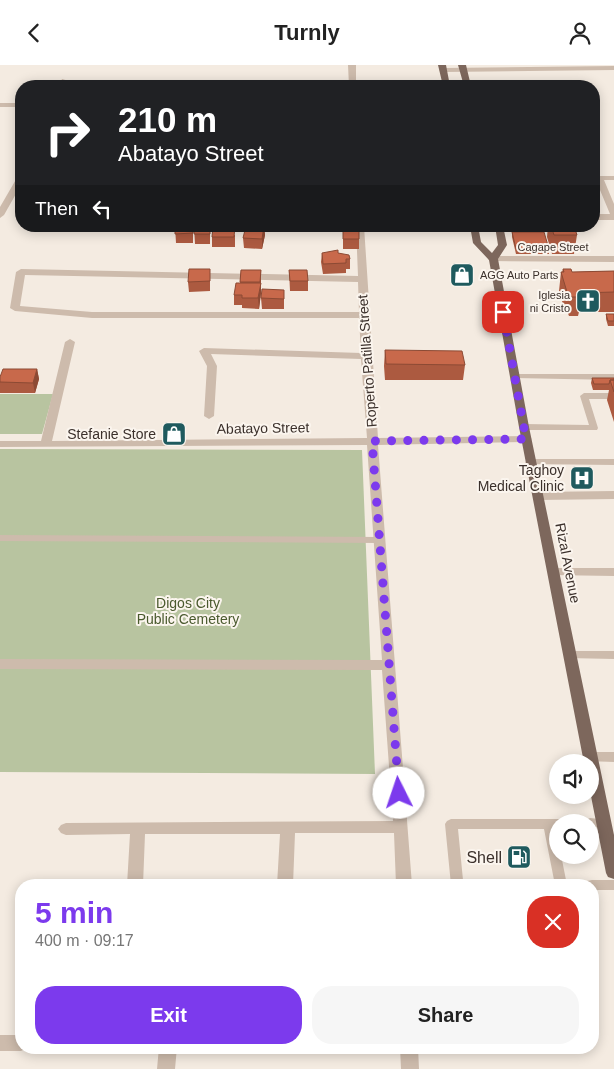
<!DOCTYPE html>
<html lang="en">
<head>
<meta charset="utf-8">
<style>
	:root { --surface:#fff; --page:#f6f6f6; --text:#222; --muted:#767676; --accent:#7c3aed }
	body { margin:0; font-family:Arial,sans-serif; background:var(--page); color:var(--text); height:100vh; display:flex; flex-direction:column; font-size:19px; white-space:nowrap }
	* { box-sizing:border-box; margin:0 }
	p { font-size:16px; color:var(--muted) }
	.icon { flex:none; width:28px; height:28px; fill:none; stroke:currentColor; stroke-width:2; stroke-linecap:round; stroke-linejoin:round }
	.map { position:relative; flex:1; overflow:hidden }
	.panel { position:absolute; left:15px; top:814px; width:584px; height:175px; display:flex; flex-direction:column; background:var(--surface); border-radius:20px; box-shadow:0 2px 12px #0003 }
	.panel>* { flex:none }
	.top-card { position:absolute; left:15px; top:15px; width:585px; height:152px; border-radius:20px; box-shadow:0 2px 12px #0003; background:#202124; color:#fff; overflow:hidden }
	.controls { position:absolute; left:549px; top:689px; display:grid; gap:10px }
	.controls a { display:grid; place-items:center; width:50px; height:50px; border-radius:50%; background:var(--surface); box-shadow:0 2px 12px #0003; font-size:25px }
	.pin { position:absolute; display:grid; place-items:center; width:42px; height:42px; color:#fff; margin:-21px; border-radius:10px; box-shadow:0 2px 8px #0006 }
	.me { position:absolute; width:55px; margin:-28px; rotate:356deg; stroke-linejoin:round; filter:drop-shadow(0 0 4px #0008) }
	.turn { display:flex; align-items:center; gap:18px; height:105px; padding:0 20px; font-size:22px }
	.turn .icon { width:65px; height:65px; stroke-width:2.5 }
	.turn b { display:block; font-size:35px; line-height:42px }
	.then { display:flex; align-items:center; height:48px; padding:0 20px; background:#0003; gap:10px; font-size:19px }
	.round { display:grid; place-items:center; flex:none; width:52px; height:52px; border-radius:20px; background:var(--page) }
	.head { display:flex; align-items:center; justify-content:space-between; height:85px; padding:0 20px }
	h1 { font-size:30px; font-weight:700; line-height:38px; color:var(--accent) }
	.primary-button { display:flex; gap:10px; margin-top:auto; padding:10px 20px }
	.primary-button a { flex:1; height:58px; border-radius:20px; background:var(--accent); color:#fff; font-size:20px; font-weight:700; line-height:58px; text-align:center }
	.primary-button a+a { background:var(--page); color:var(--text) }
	header { display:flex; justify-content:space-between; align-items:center; height:65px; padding:0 20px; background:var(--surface); font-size:22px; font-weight:700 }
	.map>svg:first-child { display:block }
	.green { fill:#b8c4a0 }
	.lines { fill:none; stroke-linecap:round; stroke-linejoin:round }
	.service { fill:#cdbbac; fill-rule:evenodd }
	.minor { fill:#cdbbac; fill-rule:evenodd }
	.tertiary { fill:#cdbbac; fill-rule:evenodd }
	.primary { fill:#7d675c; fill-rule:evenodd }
	.wall { fill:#ac5a40 }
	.shaded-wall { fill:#8c4a34 }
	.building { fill:#c8694b; stroke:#8c4a34 }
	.route { stroke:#7c3aed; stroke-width:9; stroke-dasharray:0 16.2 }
	.labels { text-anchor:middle; stroke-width:4; stroke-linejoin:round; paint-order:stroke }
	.far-street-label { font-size:11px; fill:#3b302b; stroke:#fbf5ee }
	.far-poi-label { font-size:11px; fill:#3b302b; stroke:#fbf5ee; text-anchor:start }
	.street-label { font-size:14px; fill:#3b302b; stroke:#fbf5ee }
	.poi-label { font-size:14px; fill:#3b302b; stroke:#fbf5ee; text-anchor:end }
	.park-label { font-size:14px; fill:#4a5a2e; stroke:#fbf5ee }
	.near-poi-label { font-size:16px; fill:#3b302b; stroke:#fbf5ee; text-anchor:end }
</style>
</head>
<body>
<header><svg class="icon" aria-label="back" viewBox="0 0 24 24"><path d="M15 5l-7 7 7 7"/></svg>Turnly<svg class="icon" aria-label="person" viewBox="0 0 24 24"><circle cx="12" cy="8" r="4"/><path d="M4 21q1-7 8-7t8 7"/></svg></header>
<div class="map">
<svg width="614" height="1004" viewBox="0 0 614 1004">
	<rect width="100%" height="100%" fill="#f4ebe1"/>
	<path class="green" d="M0 329H53L42 369H0Z
		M0 384 362 385 375 709 0 707Z"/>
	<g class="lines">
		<path class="service" d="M492 16 502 21H468L465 19 468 17Z
			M512 309H614V315L515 313 511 311Z
			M584 328H614V334H589L598 363 597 365H524L520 362 524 359 589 360 580 331Z
			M0 470 380 472 385 475 380 478 0 476Z
			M571 586H614V594L567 593 566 590 567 587Z
			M590 753 608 755 610 758 608 761 590 763V758H584L586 755Z
			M451 754H558L562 756 563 758H558V764H556L558 790H561L567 820H555L544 764H458L463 815 476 816 477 820H451L445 759 447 756Z
			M592 815H614V825H592V820H586L587 816Z"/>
		<path class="minor" d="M348 0H356V21H349Z
			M614 1V5L443 7 439 5 443 3Z
			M62 14 69 16 66 21H59Z
			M18 111H21V120L4 150 0 153V142Z
			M596 111H614V115H604L614 139V155H594V149H610L595 113Z
			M356 161H364L378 373 526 371 532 374 526 377 378 380 412 820H396L394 768H295L293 820H277L280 769H145L143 820H127L130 769 66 770 61 768 58 764 61 760 66 758 393 756 382 605 0 604V594L382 595 367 380 0 382V376H41L65 277 70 274 75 277 52 376 367 373 361 294 211 289 217 301 214 351 209 354 204 351 207 301 199 286 204 283 361 288 359 253H92L15 246 10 243 16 207 21 204 358 211ZM25 210 358 217 359 247H92L20 241Z
			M493 191H614V197L490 196 488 194Z
			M531 394H614V400L527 399 525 397Z
			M614 426V434L539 435 533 431 539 427Z
			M554 503H614V511L550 510 548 507Z
			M592 687H614V697L587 696 585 692 587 688Z
			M0 970H21V982H28L21 986H0Z
			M159 982H177L175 1004H157Z
			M400 982H418L419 1004H401Z"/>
		<path class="tertiary" d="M0 38H21V42H0Z"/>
		<path class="primary" d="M438 0H446L450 21H443Z
			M458 0H466L471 21H464Z
			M470 161H478L481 177 492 188 498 180 495 161H503L507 180 498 194 529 362 614 770V814L608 812 606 808 590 726V698H584L519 362 489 195 473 178Z"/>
	</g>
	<path class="wall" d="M175 161H193V178H176Z
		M194 161H210V179H195Z
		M264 161 265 170 262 184 244 183 243 173Z
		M373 161H413L373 162Z
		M548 161H574L577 170 574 189H552L547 172Z
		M343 165 359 174V184H343Z
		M512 167 549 184V189H516L512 172Z
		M235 170V182H212V172Z
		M322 188H338L350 194V204H346V208L323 209 321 197Z
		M210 204V226L189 227 188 217Z
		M563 204 572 207 614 206V247H579L578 251H569L567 246H565L559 226 561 207H562Z
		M241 205H261V228L259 244 242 243V240H234V230L240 218Z
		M289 205 308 216V226H290Z
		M284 225V244H262L261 233Z
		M606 249H614V261H608L606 254Z
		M385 285 465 300 463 315H385L384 301Z
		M37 304 39 314 35 328H0V312Z
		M592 313H614V357L607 335 609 325H593L591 318Z"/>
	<path class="shaded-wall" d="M264 161 265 170 262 184V174Z
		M261 205V228L259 244 258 233 260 224Z
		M37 304 39 314 35 328 33 318Z"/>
	<path class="building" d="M175 161H193V168L175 169Z
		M194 161H210V169H194Z
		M218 161H235L234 172H212L213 162H218Z
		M246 161H264L262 174 243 173Z
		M551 161H574L577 170H554Z
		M343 165 359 166V174H343Z
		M512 167H544L549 184H516Z
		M338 185V188L349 190 350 194H346V198L323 199 322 188Z
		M189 204H210V216L188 217Z
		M563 204H571L572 207 614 206V227L579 228 581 232H571L570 227H567L561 207H564Z
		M241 205H261L260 217H240Z
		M289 205H307L308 216H290Z
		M236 218H261L258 233H242V230H234Z
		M262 224 284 225V234L261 233Z
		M606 249H614V256H608Z
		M385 285 462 286 465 300 386 299Z
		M3 304H37L33 318 0 317V312Z
		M592 313H614V315H610L609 319H594Z
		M610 315H614V327Z"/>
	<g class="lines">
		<path class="route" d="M399 728 372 376 526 374 503 247"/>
	</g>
	<defs>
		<symbol id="shop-square" viewBox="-11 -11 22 22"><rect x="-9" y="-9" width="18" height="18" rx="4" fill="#1f5a5e" stroke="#fbf5ee"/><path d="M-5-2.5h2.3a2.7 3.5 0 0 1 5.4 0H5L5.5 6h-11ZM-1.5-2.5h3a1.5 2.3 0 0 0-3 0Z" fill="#fff"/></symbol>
		<symbol id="church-square" viewBox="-11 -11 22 22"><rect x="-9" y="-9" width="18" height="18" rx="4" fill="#1f5a5e" stroke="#fbf5ee"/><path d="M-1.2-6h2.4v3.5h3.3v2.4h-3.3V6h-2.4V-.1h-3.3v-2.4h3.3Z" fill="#fff"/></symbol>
		<symbol id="hospital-square" viewBox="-11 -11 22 22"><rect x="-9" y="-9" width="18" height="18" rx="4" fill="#1f5a5e" stroke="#fbf5ee"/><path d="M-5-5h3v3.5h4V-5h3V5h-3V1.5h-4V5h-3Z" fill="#fff"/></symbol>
		<symbol id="fuel-square" viewBox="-11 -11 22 22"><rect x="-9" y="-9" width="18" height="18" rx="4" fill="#1f5a5e" stroke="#fbf5ee"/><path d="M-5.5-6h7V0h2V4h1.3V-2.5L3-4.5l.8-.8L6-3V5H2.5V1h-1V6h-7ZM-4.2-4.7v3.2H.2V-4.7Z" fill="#fff"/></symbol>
	</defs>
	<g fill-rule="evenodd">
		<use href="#shop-square" x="448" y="196" width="28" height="28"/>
		<use href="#church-square" x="574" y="222" width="28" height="28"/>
		<use href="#shop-square" x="160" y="355" width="28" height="28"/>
		<use href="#hospital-square" x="568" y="399" width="28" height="28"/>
		<use href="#fuel-square" x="505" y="778" width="28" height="28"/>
	</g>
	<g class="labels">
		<g class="far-street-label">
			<text x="553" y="186">Cagape Street</text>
		</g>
		<g class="far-poi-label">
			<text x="480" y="214">AGG Auto Parts</text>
			<text x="570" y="234" text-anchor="end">Iglesia<tspan x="570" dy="13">ni Cristo</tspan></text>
		</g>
		<g class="street-label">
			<text transform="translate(367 296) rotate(-94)" y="5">Roperto Patilla Street</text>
			<text transform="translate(263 363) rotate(-1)" y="5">Abatayo Street</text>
			<text transform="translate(568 498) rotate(79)" y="5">Rizal Avenue</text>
		</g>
		<g class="poi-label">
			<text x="156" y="374">Stefanie Store</text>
			<text x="564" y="410">Taghoy<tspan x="564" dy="16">Medical Clinic</tspan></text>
		</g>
		<g class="park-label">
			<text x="188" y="543">Digos City<tspan x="188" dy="16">Public Cemetery</tspan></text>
		</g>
		<g class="near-poi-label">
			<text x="502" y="798">Shell</text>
		</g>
	</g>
</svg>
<div class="controls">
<a><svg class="icon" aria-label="sound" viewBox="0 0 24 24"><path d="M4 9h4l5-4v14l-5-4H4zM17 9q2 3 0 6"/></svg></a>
<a><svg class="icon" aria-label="search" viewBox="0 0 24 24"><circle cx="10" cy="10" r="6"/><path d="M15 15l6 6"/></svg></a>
</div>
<div class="pin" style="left:503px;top:247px;background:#d93025"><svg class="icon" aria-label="arrive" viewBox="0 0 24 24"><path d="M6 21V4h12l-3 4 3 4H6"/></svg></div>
<svg class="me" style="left:399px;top:728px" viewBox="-20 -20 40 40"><circle r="19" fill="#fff"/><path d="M0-13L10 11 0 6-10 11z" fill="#7c3aed"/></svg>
<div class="top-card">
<div class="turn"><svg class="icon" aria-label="right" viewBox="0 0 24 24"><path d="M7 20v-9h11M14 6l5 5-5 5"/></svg><div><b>210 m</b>Abatayo Street</div></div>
<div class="then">Then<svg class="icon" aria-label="left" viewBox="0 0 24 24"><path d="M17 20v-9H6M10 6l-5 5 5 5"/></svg></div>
</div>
<section class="panel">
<div class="head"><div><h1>5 min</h1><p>400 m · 09:17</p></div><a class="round" style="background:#d93025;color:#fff"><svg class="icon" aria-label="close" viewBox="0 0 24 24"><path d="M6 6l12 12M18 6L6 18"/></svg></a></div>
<div class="primary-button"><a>Exit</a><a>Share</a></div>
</section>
</div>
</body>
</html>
